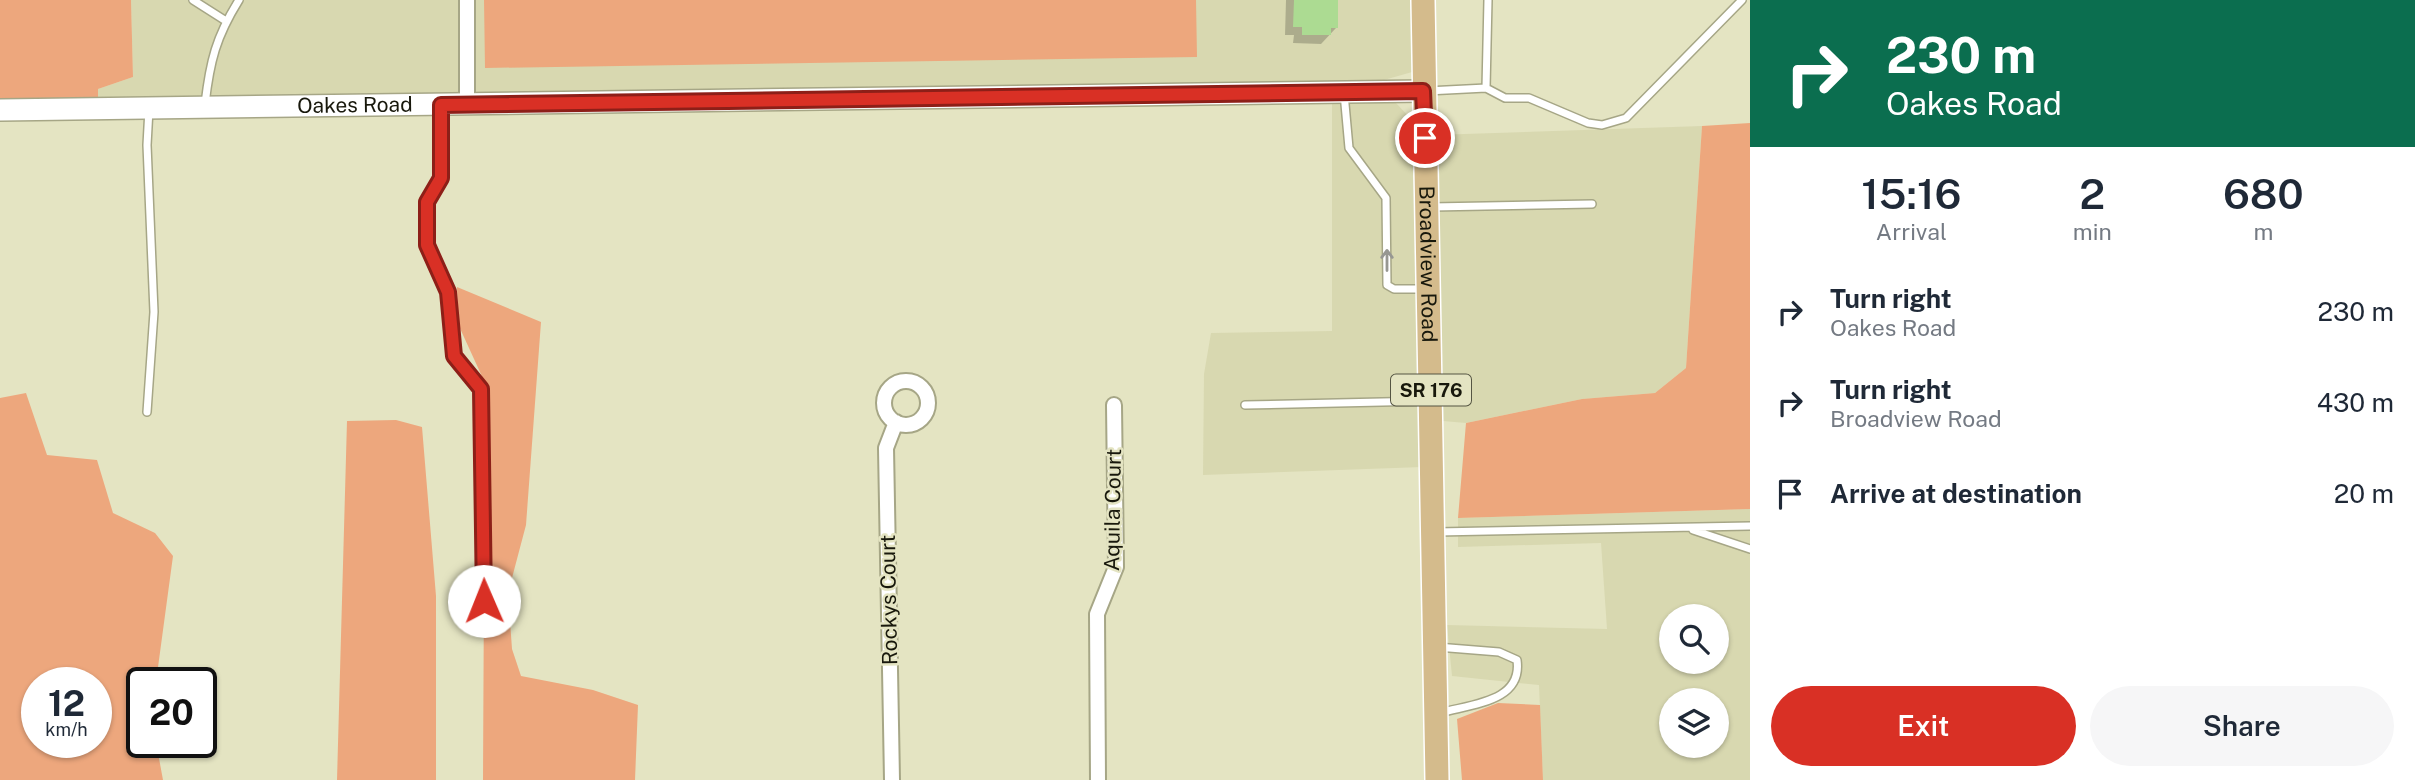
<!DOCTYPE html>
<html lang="en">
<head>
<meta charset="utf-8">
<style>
	:root { --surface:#fff; --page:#f6f6f7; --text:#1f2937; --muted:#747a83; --accent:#d93025 }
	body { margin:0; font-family:"Public Sans",sans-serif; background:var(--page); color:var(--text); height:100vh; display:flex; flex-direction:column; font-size:26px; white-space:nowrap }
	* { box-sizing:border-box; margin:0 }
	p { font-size:23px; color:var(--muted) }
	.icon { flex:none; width:38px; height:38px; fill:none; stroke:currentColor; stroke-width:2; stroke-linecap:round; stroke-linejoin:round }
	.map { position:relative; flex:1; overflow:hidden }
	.details { display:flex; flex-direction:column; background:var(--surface); width:665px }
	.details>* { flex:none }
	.banner { background:#0b6e4f; color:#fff; overflow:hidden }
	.tools { position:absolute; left:1659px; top:604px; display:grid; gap:14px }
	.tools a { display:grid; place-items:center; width:70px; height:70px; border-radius:50%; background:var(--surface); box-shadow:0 2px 5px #0004; font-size:35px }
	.speed { position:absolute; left:21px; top:667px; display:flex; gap:14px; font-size:35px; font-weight:700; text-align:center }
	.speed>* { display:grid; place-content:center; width:91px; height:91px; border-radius:50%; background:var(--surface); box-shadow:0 2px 5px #0004; line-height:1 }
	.speed small { font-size:18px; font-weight:400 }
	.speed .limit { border:4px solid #111; border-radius:10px; background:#fff; color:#111 }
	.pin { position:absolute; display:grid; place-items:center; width:60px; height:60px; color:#fff; margin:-30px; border:4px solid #fff; border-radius:50%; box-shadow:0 2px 7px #0007 }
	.me { position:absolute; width:77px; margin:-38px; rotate:359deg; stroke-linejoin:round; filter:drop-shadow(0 0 5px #0008) }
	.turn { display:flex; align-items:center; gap:24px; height:147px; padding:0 21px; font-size:32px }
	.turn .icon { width:91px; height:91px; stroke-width:2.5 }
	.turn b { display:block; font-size:49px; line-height:60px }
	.eta { display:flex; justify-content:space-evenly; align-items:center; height:119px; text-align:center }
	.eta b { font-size:42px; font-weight:600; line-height:49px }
	.cta { display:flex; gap:14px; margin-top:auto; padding:14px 21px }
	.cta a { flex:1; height:80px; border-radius:42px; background:var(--accent); color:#fff; font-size:28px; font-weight:600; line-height:80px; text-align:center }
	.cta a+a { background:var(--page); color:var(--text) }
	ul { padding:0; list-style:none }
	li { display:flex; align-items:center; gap:21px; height:91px; padding:0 21px }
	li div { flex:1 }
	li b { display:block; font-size:26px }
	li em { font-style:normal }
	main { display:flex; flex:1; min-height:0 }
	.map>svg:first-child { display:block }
	.built { fill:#d8d8b0; fill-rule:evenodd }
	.green { fill:#eda77d; fill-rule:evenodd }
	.shadow { fill:#0003 }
	.building { fill:#acdb92 }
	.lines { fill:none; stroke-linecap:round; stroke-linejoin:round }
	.lane-casing { stroke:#a6a686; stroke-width:10 }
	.street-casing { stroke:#a6a686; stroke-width:18 }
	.secondary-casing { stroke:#a6a686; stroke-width:24 }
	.primary-casing { stroke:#fff; stroke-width:26 }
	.lane { stroke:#fff; stroke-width:7 }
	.street { stroke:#fff; stroke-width:14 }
	.secondary { stroke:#fff; stroke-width:21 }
	.primary { stroke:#d4bb8c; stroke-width:23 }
	.oneway { stroke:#979792 }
	.route-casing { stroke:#8d1f18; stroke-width:18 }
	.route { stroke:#d93025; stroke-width:12 }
	.labels { text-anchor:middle; stroke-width:5; stroke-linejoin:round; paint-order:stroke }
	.shield { fill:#e4e4c2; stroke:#555543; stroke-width:2 }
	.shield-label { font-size:19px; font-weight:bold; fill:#18180c }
	.street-label { font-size:21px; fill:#18180c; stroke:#e4e4c2 }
</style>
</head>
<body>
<main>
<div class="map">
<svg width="1750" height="780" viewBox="0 0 1750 780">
	<rect width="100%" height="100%" fill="#e4e4c2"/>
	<path class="built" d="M131 0H1412L1414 49 1412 72 1377 82 98 107V89L133 77Z
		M1332 102 1396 103 1412 120 1422 467 1203 475 1204 374 1211 333 1332 331Z
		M1702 126 1686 368 1655 393 1582 399 1466 423 1443 421 1434 135Z
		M1750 509V780H1543L1539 685 1452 676 1447 625 1607 629 1601 543 1458 547V518ZM1671 616H1717V662H1671ZM1671 700H1717V746H1671Z"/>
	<path class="green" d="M0 0H131L133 77 98 89V107L0 108Z
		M484 0H1196L1197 57 485 68Z
		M1750 123V509L1458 518 1466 423 1582 399 1655 393 1686 368 1702 126Z
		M457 287 541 322 526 525 508 593 512 649 521 676 593 690 638 705 635 780H483L485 383 458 324Z
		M26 393 47 455 97 460 113 513 155 533 173 556 156 682H142V742H156L163 780H0V398ZM37 682H96V742H37Z
		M396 420 422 427 436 596V780H337L347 421Z
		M1498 703 1540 705 1543 780H1462L1457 719Z"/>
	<path class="shadow" d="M1286 0H1336V28L1321 44 1293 43 1294 35H1285Z"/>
	<path class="building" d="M1294 0H1338V28H1331V35H1302V27H1293Z"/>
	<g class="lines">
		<defs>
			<path id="lane" d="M193 0 226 21
				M1486 88 1505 98H1529L1588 123 1602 125 1626 118 1742 0
				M1427 91 1486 88 1488 0
				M1344 93 1349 148 1386 198 1387 285 1394 289H1425
				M205 104C210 61 216 37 239 0
				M441 107V178L427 202V245L448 292 454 356 481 389 484 601
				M1432 207 1592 204
				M1245 405 1427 401
				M147 412 154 312 147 145 149 109
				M1693 530 1750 549
				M1437 532 1750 526
				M1437 647 1499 652 1517 660C1523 702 1471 704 1440 713"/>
			<path id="street" d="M467 105V0
				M884 403a22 22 0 1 1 44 0a22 22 0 1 1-44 0Z
				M892 780 886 448 896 422
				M1098 780 1097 614 1116 567 1114 405"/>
			<g id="secondary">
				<path id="s1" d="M0 110 1423 91"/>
			</g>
			<g id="primary">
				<path id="s2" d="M1423 0 1437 780"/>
			</g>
		</defs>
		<use href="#lane" class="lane-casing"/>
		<use href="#street" class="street-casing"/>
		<use href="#secondary" class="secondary-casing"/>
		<use href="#primary" class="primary-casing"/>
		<use href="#lane" class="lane"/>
		<use href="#street" class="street"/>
		<use href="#secondary" class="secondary"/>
		<use href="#primary" class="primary"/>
	</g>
	<defs><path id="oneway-shaft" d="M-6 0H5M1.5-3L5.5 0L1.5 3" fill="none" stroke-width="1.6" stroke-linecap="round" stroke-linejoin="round" transform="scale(1.75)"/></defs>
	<use class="oneway" href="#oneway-shaft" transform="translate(1387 260) rotate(-90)"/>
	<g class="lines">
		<defs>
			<path id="route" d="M484 601 481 389 454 356 448 292 427 245V202L441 178V105L1423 91 1425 138"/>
		</defs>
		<use href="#route" class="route-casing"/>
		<use href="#route" class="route"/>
	</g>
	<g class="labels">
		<rect class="shield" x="1391" y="374.5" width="80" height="31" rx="5"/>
		<g class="shield-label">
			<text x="1431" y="397">SR 176</text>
		</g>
		<g class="street-label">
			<text dy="7" stroke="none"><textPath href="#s1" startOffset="355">Oakes Road</textPath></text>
			<text dy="7" stroke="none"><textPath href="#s2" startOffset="264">Broadview Road</textPath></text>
			<text transform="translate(1113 510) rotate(-89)" y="7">Aquila Court</text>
			<text transform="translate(889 600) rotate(-91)" y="7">Rockys Court</text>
		</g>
	</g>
</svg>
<div class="tools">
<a><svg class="icon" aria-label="search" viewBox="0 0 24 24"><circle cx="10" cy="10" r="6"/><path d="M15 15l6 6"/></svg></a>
<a><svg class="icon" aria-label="layers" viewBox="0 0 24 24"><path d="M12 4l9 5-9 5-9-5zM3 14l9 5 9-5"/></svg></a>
</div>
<div class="speed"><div>12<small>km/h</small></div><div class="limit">20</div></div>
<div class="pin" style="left:1425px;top:138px;background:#d93025"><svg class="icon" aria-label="arrive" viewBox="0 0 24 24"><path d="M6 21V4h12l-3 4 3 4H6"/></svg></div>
<svg class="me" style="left:484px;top:601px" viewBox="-20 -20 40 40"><circle r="19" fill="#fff"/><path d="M0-13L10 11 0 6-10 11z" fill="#d93025"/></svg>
</div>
<section class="details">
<div class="banner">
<div class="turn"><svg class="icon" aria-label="right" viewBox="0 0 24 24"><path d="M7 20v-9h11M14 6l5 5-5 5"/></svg><div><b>230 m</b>Oakes Road</div></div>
</div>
<div class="eta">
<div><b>15:16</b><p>Arrival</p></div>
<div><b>2</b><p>min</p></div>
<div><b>680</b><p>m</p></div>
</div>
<ul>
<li><svg class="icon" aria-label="right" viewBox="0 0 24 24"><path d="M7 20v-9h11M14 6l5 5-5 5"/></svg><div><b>Turn right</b><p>Oakes Road</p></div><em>230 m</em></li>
<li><svg class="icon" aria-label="right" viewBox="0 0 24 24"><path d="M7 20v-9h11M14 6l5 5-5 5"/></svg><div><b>Turn right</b><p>Broadview Road</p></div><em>430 m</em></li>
<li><svg class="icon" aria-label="arrive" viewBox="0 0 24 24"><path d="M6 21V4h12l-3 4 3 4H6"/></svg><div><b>Arrive at destination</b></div><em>20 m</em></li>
</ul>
<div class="cta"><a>Exit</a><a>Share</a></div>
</section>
</main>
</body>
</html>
